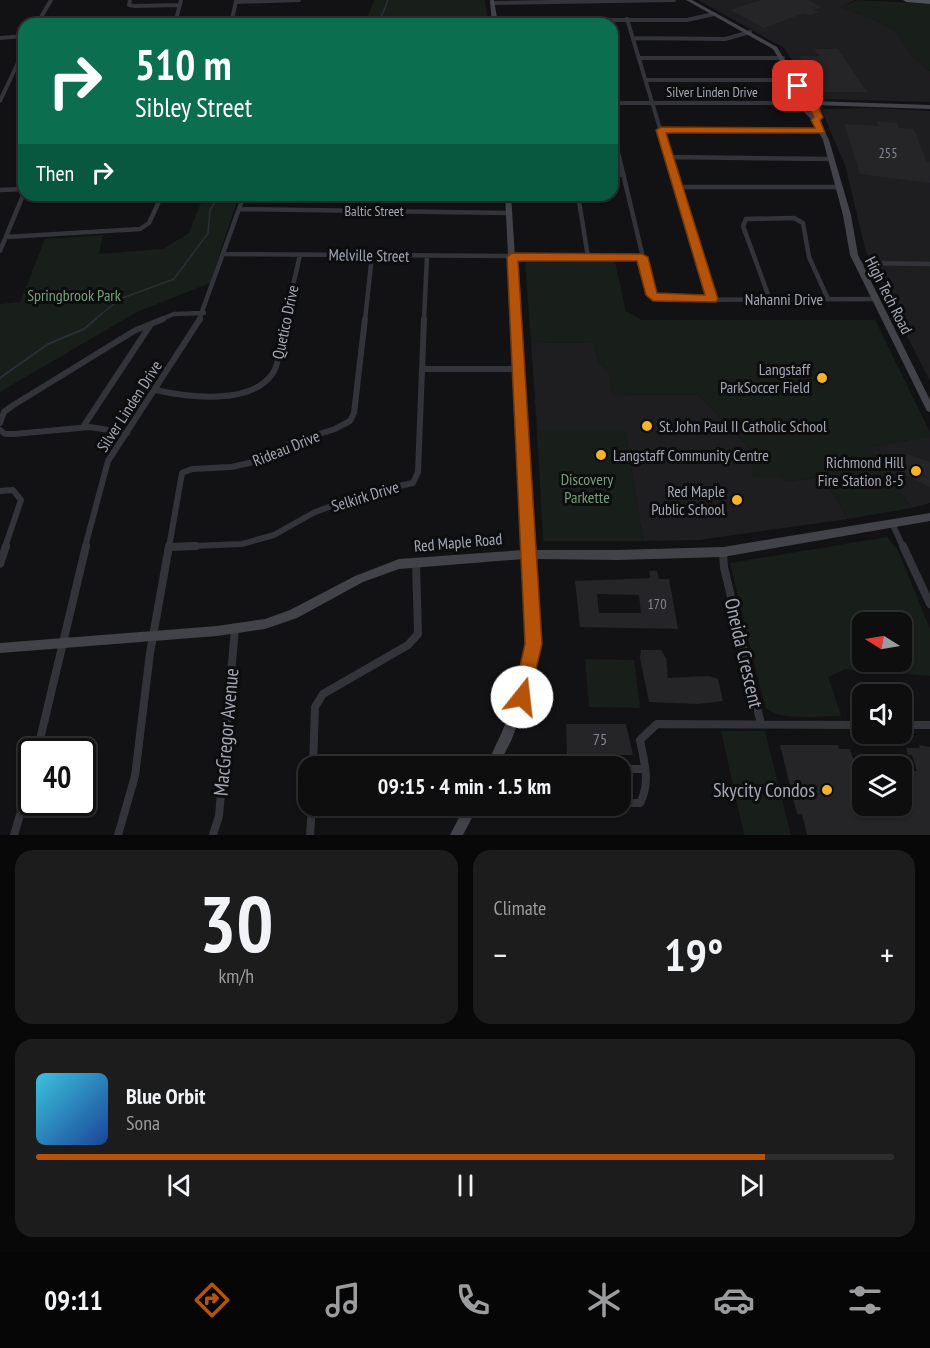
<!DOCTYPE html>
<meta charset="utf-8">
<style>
:root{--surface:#0e0e0f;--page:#1c1c1d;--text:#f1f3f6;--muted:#9b9c9e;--line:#2e2e2f;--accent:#b45309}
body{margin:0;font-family:"PT Sans Narrow",sans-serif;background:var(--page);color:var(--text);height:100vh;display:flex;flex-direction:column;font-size:22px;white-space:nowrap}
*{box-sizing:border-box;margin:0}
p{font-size:20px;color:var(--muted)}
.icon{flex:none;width:33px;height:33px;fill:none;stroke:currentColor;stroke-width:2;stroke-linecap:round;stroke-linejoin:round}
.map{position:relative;height:835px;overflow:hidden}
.details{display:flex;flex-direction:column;gap:15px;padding:15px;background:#080808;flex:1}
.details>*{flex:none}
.banner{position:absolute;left:18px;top:18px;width:600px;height:183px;border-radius:18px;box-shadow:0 2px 4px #0004,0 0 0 2px var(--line);background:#0b6e4f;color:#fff;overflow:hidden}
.needle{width:39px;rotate:281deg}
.fabs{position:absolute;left:852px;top:612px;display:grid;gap:12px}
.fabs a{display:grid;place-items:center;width:60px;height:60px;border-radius:12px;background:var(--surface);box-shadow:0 2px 4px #0004,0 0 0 2px var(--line);font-size:30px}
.speed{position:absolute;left:18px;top:738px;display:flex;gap:12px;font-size:30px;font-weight:700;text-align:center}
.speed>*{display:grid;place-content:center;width:78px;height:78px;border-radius:50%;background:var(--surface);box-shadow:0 2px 4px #0004,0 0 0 2px var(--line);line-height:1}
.speed .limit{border:3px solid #111;border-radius:9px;background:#fff;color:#111}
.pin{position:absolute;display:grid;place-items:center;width:51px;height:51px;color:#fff;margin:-26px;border-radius:12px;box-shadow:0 3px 9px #0006}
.me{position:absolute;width:66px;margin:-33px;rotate:16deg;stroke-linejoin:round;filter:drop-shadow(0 0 4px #0008)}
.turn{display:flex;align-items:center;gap:21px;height:126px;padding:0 18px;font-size:27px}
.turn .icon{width:78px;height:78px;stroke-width:2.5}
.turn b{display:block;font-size:42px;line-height:51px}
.then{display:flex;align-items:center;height:57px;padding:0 18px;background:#0003;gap:12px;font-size:22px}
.big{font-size:45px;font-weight:700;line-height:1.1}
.details .widget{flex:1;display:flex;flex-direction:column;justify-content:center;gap:9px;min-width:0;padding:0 21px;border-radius:18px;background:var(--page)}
.details .dial{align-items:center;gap:0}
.dial b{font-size:78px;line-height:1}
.song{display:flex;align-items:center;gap:18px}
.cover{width:72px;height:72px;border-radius:9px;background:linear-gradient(135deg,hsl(190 70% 55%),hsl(220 70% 35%))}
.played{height:6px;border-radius:3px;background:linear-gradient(90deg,var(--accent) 85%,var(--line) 85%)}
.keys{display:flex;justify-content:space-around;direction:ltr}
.heat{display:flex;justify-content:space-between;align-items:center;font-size:33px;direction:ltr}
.details .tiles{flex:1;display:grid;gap:15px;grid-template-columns:1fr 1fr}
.widget:last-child{grid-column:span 2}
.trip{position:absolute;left:298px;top:756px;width:333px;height:60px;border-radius:18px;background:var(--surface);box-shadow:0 2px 4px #0004,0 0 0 2px var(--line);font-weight:700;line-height:60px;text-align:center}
.menu{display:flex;height:96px;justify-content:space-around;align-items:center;background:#060606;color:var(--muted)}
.menu .icon{width:42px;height:42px}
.menu .active{color:var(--accent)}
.menu b{font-size:27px;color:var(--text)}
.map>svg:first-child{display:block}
</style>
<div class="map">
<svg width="930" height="835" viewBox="0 0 930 835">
<rect width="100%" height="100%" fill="#121214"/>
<!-- built -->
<path fill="#1e1e21" d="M698,0H855L840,7L874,19L895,31L914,58L930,71V102L817,99L784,48Z
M875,108L930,111V381L874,272L865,248L845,165L821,109Z
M531,342L594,343L599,362L609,371L612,394L699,395L750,449L754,459L752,477H778L790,481L823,477L848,519L699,540L643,541L625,430H537Z
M930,436V503L911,508L870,447Z"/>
<!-- green -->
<path fill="#181e19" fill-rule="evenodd" d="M374,0H485L488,24H365Z
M858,0L930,4V71L914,58L895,31L874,19L839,7Z
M204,195H239L210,283L137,312L0,392V304L20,302L45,239L103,235L99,254L163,249L189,233Z
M525,261L615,262L626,311L642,320H875L930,432V436L871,447L911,508L848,519L823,477L790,481L778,477H752L754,459L750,449L699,395L612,394L609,371L599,362L594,343L531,342Z
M537,430H625L643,541H543Z
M887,537L898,550L930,629V676L845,669L828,677L841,716C823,716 777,722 765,707L730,563ZM862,622H902V662H862Z
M585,659L634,660L640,708L589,707Z
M721,731H765L791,835H744Z"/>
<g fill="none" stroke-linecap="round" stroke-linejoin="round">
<!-- stream-far1 -->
<path stroke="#283037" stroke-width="1.5" d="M382,24L380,20L388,0
M94,320L120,299L174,279L208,233L210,210L219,195"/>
<!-- stream -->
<path stroke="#283037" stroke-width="2" d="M0,378L48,344L84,329L96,319"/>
</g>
<!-- building -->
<path fill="#252528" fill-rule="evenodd" d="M761,0H808L822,7L814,10L819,12L809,15L804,13L764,28L730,10Z
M814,49H838L867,92H821L799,56H819Z
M877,121L897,123L899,128L914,129L927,162H930V183L860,174L844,124L879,126Z
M907,454L930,462V487L902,473Z
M649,571H657L659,579H669L678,629L580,627L575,581L650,578ZM597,594L639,595L641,613H599Z
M641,650H661L666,658L668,678L709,676L718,679L723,701L698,704L649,702L640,658Z
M566,724H626L633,755H567Z
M780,745H838L839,749H850L857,771H862V806H902V771H917L912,755H908L906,748H920L919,745L930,747V835H807L802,814H797Z"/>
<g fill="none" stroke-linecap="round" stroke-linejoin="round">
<!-- street-far3 -->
<path stroke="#333439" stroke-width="4" d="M130,0L129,5L135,6L179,5
M236,2L299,0
M492,3L674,0
M627,19L664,142
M495,20H687L714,14
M37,24L51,0
M175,24L181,0
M231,24L236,1
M299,24L326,23
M325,24H338
M0,38L24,36
M633,38L725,39L750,32
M639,58H783
M646,80H796
M0,101L24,50
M612,103H811
M612,126L616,142
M661,130L822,131"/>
<!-- street-far2 -->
<path stroke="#333439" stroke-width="4.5" d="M615,140L652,295L666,300L876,299
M664,140L712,299
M669,157L831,159
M612,174L624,175
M678,187H840
M0,190L24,189
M578,195L588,257
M239,209L509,213
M6,237L140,229L149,223L162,195
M0,251L24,193
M225,254L642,257
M858,263L930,264
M770,300L743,226L746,219L794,218L803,223L809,257L828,299
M159,320L174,314L204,313
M199,320L244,195
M285,320L300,255
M365,320L372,255
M424,320L427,256"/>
<!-- street-far1 -->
<path stroke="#333439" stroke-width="6" d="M422,369H519
M155,390C187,397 251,406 273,373C280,362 283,332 286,319
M0,423L4,412L12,406L134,331L163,319
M83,427L151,324
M0,430L5,434H14L90,427L127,433
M0,491L13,490L21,500L5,547
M892,523L903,547
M85,547L108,461L200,319
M169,547L182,473L192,469L231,467L254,462L291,443L335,429L350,421L354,413L365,319
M170,547L242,544L274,535L315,512L371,492L413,483L418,472L424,319"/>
<!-- street -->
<path stroke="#333439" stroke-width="8" d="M903,546L930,604
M170,547L196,546
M723,552L724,567L761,724
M0,564L6,546
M902,725H930
M37,752L86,546
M313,766L315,707L323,694L408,645L418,634L416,562
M621,769H644
M621,803H640C651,783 644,761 640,740L657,724L862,725
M14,835L32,775
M118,835L135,776L150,653L169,546
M213,835L219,816L235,628
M310,835L312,806"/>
<!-- secondary -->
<path fill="#414349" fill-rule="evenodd" d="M490,0H494L498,24H492Z
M686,0H692L777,47L800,85L805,87L813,101L930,105V109L815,105L821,117L819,120L829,140L851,215L858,255L930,400V412L927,411L926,409L850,255L843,215L823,140L813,121L801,109L792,88L795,86L773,49ZM799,88L801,89L814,115L807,108Z
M505,195H511L534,550H617L723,547L930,513V521L723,557L617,560L534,559L540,644L533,676L524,707L511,741L498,766H486L502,732L512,707L522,676L528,644L524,559L399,569L363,582L297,618L265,629L217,636L0,653V643L217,626L265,619L290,610L355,576L399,559L523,550Z
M465,806H478L463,835H450Z"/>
<!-- primary -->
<path fill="#4f5158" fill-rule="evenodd" d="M903,0H930V4L906,2Z"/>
</g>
<!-- route -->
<path fill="#b45309" stroke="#753606" stroke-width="1.5" d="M795,84C810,83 817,105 823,117L820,120L825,133H666L718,299L716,302L653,301L646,295L637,261H518L542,644L528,703L522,706L516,703L513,697L525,644L507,257L512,253L642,254L648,257L657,293L705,295L656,130L661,127L815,128L811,120L814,117Z"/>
<!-- markers -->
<g fill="#f5b328" stroke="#0d0d0e" stroke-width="2">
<circle cx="822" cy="378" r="6"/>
<circle cx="647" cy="426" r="6"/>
<circle cx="601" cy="455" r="6"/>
<circle cx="916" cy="471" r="6"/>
<circle cx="737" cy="500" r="6"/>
<circle cx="827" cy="790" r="6"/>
</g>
<g text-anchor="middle" stroke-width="6" stroke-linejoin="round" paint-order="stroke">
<!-- far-street labels -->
<g font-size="14" fill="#a3a8b4" stroke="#0d0d0e">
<text x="712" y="97">Silver Linden Drive</text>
<text x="374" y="216">Baltic Street</text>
</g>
<!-- number labels -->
<g font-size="14" fill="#838690">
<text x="888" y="158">255</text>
<text x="657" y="609">170</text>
</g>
<!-- street labels -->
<g font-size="16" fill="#a3a8b4" stroke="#0d0d0e">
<text transform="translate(369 255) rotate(1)" y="6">Melville Street</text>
<text transform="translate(889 295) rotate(63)" y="6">High Tech Road</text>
<text x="784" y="305">Nahanni Drive</text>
<text transform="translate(285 322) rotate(-78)" y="6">Quetico Drive</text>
<text transform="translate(129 406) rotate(-57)" y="6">Silver Linden Drive</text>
<text transform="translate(286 448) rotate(-22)" y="6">Rideau Drive</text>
<text transform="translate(365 496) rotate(-17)" y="6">Selkirk Drive</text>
<text transform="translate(458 542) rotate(-5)" y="6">Red Maple Road</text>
</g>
<!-- park labels -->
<g font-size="16" fill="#79a07c" stroke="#0d0d0e">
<text x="74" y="301">Springbrook Park</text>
<text x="587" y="485">Discovery<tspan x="587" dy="18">Parkette</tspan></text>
</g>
<!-- poi labels -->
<g font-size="16" fill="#a3a8b4" stroke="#0d0d0e" text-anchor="end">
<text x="810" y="375">Langstaff<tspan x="810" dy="18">ParkSoccer Field</tspan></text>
<text x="659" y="432" text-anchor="start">St. John Paul II Catholic School</text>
<text x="613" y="461" text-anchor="start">Langstaff Community Centre</text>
<text x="904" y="468">Richmond Hill<tspan x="904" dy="18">Fire Station 8-5</tspan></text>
<text x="725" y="497">Red Maple<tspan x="725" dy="18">Public School</tspan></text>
</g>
<!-- near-number labels -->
<g font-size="16" fill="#838690">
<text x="600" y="745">75</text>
</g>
<!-- near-street labels -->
<g font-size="20" fill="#a3a8b4" stroke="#0d0d0e">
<text transform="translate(744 653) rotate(77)" y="7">Oneida Crescent</text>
<text transform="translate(226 732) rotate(-85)" y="7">MacGregor Avenue</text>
</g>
<!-- near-poi labels -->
<g font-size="20" fill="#a3a8b4" stroke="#0d0d0e" text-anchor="end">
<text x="815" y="797">Skycity Condos</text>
</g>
</g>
</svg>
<div class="fabs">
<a><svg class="needle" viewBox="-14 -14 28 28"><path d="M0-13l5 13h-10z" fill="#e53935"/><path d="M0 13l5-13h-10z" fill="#9b9c9e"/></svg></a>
<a><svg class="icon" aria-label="sound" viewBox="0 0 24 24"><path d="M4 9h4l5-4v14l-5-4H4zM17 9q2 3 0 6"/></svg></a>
<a><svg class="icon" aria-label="layers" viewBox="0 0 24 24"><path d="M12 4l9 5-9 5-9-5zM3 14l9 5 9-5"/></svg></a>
</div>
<div class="speed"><div class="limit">40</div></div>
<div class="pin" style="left:798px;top:86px;background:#d93025"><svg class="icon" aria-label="arrive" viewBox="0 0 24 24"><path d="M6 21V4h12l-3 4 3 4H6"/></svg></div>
<svg class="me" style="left:522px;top:697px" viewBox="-20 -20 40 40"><circle r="19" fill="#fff"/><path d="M0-13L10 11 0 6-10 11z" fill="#b45309"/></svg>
<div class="trip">09:15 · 4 min · 1.5 km</div>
<div class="banner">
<div class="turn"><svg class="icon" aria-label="right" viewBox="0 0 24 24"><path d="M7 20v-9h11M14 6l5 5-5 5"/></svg><div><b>510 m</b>Sibley Street</div></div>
<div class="then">Then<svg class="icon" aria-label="right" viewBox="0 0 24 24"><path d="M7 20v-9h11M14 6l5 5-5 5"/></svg></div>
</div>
</div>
<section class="details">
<div class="tiles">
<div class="widget dial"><b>30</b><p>km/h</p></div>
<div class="widget"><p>Climate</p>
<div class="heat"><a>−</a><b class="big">19°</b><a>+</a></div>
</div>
<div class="widget">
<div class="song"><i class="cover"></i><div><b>Blue Orbit</b><p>Sona</p></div></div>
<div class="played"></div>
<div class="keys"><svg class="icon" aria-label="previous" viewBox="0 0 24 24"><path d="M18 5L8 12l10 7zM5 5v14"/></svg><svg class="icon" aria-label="pause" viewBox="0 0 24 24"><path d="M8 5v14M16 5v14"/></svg><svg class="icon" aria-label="next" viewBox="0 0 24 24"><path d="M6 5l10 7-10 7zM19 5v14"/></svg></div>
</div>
</div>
</section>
<nav class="menu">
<b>09:11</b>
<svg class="icon active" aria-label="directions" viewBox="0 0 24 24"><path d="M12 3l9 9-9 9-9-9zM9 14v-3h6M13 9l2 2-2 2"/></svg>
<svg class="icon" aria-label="music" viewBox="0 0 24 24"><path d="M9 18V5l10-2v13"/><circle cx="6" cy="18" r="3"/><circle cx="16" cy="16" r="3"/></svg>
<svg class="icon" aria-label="phone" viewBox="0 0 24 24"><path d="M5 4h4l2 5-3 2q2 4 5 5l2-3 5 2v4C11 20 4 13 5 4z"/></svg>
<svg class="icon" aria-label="climate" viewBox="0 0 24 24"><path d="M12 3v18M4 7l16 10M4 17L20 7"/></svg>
<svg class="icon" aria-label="car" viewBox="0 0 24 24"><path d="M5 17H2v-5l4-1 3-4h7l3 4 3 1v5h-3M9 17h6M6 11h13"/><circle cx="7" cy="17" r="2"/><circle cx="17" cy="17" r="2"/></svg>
<svg class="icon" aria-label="filters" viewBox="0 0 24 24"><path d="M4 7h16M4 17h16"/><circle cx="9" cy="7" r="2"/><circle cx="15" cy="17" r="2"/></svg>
</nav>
